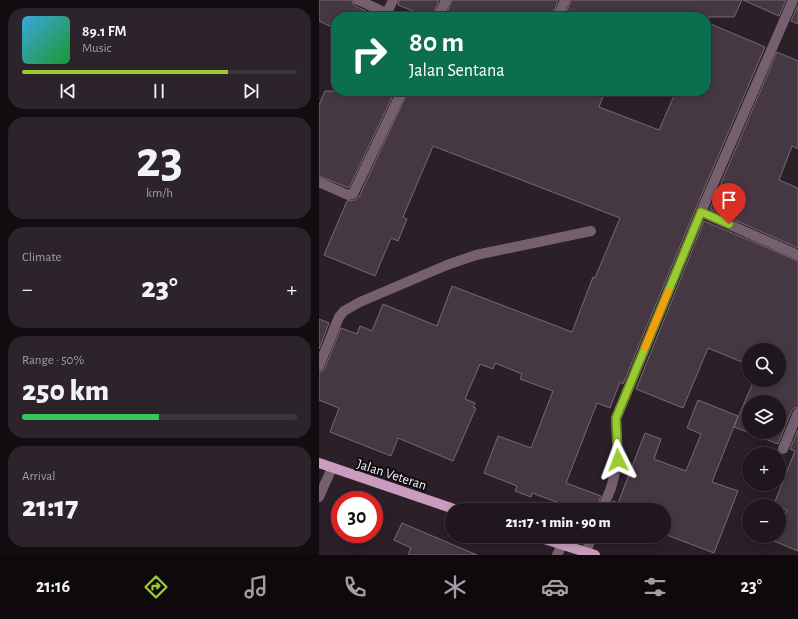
<!DOCTYPE html>
<meta charset="utf-8">
<style>
:root{--surface:#20171e;--page:#2d242b;--text:#f1f3f6;--muted:#a29fa4;--line:#3d363c;--accent:#9bcb33}
body{margin:0;font-family:"Alegreya Sans",sans-serif;background:var(--page);color:var(--text);height:100vh;display:flex;flex-direction:column;font-size:15px;white-space:nowrap}
*{box-sizing:border-box;margin:0}
p{font-size:13px;color:var(--muted)}
.icon{flex:none;width:22px;height:22px;fill:none;stroke:currentColor;stroke-width:2;stroke-linecap:round;stroke-linejoin:round}
.map{position:relative;flex:1;overflow:hidden}
.sheet{display:flex;flex-direction:column;gap:8px;padding:8px;background:#120d10;width:319px}
.sheet>*{flex:none}
.top-card{position:absolute;left:12px;top:12px;width:380px;height:84px;border-radius:16px;box-shadow:0 2px 10px #0003,0 0 0 1px var(--line);background:#0b6e4f;color:#fff;overflow:hidden}
.controls{position:absolute;left:423px;top:343px;display:grid;gap:8px}
.controls a{display:grid;place-items:center;width:44px;height:44px;border-radius:50%;background:var(--surface);box-shadow:0 2px 10px #0003,0 0 0 1px var(--line);font-size:20px}
.speed{position:absolute;left:12px;top:491px;display:flex;gap:8px;font-size:20px;font-weight:700;text-align:center}
.speed>*{display:grid;place-content:center;width:52px;height:52px;border-radius:50%;background:var(--surface);box-shadow:0 2px 10px #0003,0 0 0 1px var(--line);line-height:1}
.speed .limit{border:6px solid #d22;background:#fff;color:#111}
.pin{position:absolute;display:grid;place-items:center;width:34px;height:34px;color:#fff;margin:-41px -17px;border-radius:50% 50% 50% 0;rotate:-45deg;box-shadow:0 0 4px #0007}
.pin .icon{rotate:45deg}
.me{position:absolute;width:44px;margin:-22px;rotate:357deg;stroke-linejoin:round;filter:drop-shadow(0 0 3px #0008)}
.turn{display:flex;align-items:center;gap:14px;height:84px;padding:0 12px;font-size:18px}
.turn .icon{width:52px;height:52px;stroke-width:2.5}
.turn b{display:block;font-size:28px;line-height:34px}
.big{font-size:30px;font-weight:800;line-height:1.1}
.sheet .widget{flex:1;display:flex;flex-direction:column;justify-content:center;gap:6px;min-width:0;padding:0 14px;border-radius:16px;background:var(--page)}
.sheet .dial{align-items:center;gap:0}
.dial b{font-size:52px;line-height:1}
.song{display:flex;align-items:center;gap:12px}
.cover{width:48px;height:48px;border-radius:6px;background:linear-gradient(135deg,hsl(200 70% 55%),hsl(130 70% 35%))}
.played{height:4px;border-radius:2px;background:linear-gradient(90deg,var(--accent) 75%,var(--line) 75%)}
.keys{display:flex;justify-content:space-around;direction:ltr}
.heat{display:flex;justify-content:space-between;align-items:center;font-size:22px;direction:ltr}
.charge{height:6px;border-radius:3px;background:linear-gradient(90deg,#34c759 50%,var(--line) 0)}
.trip{position:absolute;left:126px;top:503px;width:226px;height:40px;border-radius:20px;background:var(--surface);box-shadow:0 2px 10px #0003,0 0 0 1px var(--line);font-weight:800;line-height:40px;text-align:center}
.menu{display:flex;height:64px;justify-content:space-around;align-items:center;background:#0d090c;color:var(--muted)}
.menu .icon{width:28px;height:28px}
.menu .selected{color:var(--accent)}
.menu b{font-size:18px;color:var(--text)}
main{display:flex;flex:1;min-height:0}
.map>svg:first-child{display:block}
</style>
<main>
<section class="sheet">
<div class="widget">
<div class="song"><i class="cover"></i><div><b>89.1 FM</b><p>Music</p></div></div>
<div class="played"></div>
<div class="keys"><svg class="icon" aria-label="previous" viewBox="0 0 24 24"><path d="M18 5L8 12l10 7zM5 5v14"/></svg><svg class="icon" aria-label="pause" viewBox="0 0 24 24"><path d="M8 5v14M16 5v14"/></svg><svg class="icon" aria-label="next" viewBox="0 0 24 24"><path d="M6 5l10 7-10 7zM19 5v14"/></svg></div>
</div>
<div class="widget dial"><b>23</b><p>km/h</p></div>
<div class="widget"><p>Climate</p>
<div class="heat"><a>−</a><b class="big">23°</b><a>+</a></div>
</div>
<div class="widget"><p>Range · 50%</p><b class="big">250 km</b><div class="charge"></div></div>
<div class="widget"><p>Arrival</p><b class="big">21:17</b></div>
</section>
<div class="map">
<svg width="479" height="555" viewBox="0 0 479 555">
<rect width="100%" height="100%" fill="#2b1f28"/>
<!-- building -->
<path fill="#463842" stroke="#786974" fill-rule="evenodd" d="M0,0H33L34,3L36,6L60,17H17V29L0,21Z
M80,0H120L113,17H109L79,5Z
M133,0H239L233,17H126Z
M252,0H423L415,17H246Z
M424,0H467L460,16Z
M479,5V24L472,21Z
M387,22L446,47L376,210L304,384L301,382L291,408L278,403L247,483L282,496L277,510H259L213,493L212,497L196,491L198,486L165,473L179,436L212,448L234,391L201,379L203,374L176,363L174,369L161,364L146,399L156,403L154,407L157,408L134,461L79,438L72,456L11,432L20,408L0,400V372L4,371L6,368L22,328L38,334L41,326L53,331L64,304L118,326L133,286L253,332L274,277L276,278L301,218L114,146L84,217L88,219L79,241L72,238L56,276L5,255L28,201L36,200L40,197L89,91H286L280,107L340,130L357,91H387Z
M458,52L479,61V149L473,146L460,180L479,188V248L391,209Z
M6,91H76L30,188L0,176V105Z
M385,221L479,261V407L475,408L473,410L459,444L415,427L435,380H460V350H430V365L389,348L364,408L317,389ZM430,402H460V432H430Z
M0,319L10,323L0,349Z
M379,400L419,416L393,482L419,491L395,553L345,534V510H290L294,501L299,503L326,433L342,439L335,459L367,471L382,434L368,428Z
M479,430V551L455,541L457,536H460V528L468,510L455,504L476,451L471,449Z
M83,523L158,555H89L92,548L75,540Z"/>
<g fill="none" stroke-linecap="round" stroke-linejoin="round">
<!-- lane -->
<path stroke="#766070" stroke-width="10" d="M0,366L20,317L25,311L41,302L128,265L157,255L272,231
M0,497L13,468"/>
<!-- street -->
<path stroke="#766070" stroke-width="10" d="M39,0L76,17
M68,13L74,0
M119,17L127,0
M239,17L246,0
M0,182L29,195L34,194L83,91
M382,212L479,255
M464,449L479,413
M283,510L292,488L299,460L297,419L382,212L474,0
M267,552L273,536
M238,555L243,545"/>
<!-- primary -->
<path stroke="#ca9cbd" stroke-width="10" d="M0,463L138,510
M216,536L276,555"/>
</g>
<g fill="none" stroke-linecap="round" stroke-linejoin="round">
<defs>
<path id="route" d="M299,460L297,418L382,212L410,224"/>
</defs>
<!-- route casing -->
<use href="#route" stroke="#658421" stroke-width="10"/>
<!-- route -->
<use href="#route" stroke="#9bcb33" stroke-width="7"/>
<!-- slow -->
<path stroke="#f59e0b" stroke-width="7" d="M326,347L349,292"/>
</g>
<g text-anchor="middle" stroke-width="4" stroke-linejoin="round" paint-order="stroke">
<!-- street labels -->
<g font-size="14" fill="#f8f0f6" stroke="#100a0e">
<text transform="translate(73 474) rotate(18)" y="5">Jalan Veteran</text>
</g>
</g>
</svg>
<div class="controls">
<a><svg class="icon" aria-label="search" viewBox="0 0 24 24"><circle cx="10" cy="10" r="6"/><path d="M15 15l6 6"/></svg></a>
<a><svg class="icon" aria-label="layers" viewBox="0 0 24 24"><path d="M12 4l9 5-9 5-9-5zM3 14l9 5 9-5"/></svg></a>
<a>+</a>
<a>−</a>
</div>
<div class="speed"><div class="limit">30</div></div>
<div class="pin" style="left:410px;top:224px;background:#d93025"><svg class="icon" aria-label="arrive" viewBox="0 0 24 24"><path d="M6 21V4h12l-3 4 3 4H6"/></svg></div>
<svg class="me" style="left:299px;top:460px" viewBox="-20 -20 40 40"><path d="M0-17L14 15 0 8-14 15z" fill="#9bcb33" stroke="#fff" stroke-width="4"/></svg>
<div class="trip">21:17 · 1 min · 90 m</div>
<div class="top-card">
<div class="turn"><svg class="icon" aria-label="right" viewBox="0 0 24 24"><path d="M7 20v-9h11M14 6l5 5-5 5"/></svg><div><b>80 m</b>Jalan Sentana</div></div>
</div>
</div>
</main>
<nav class="menu">
<b>21:16</b>
<svg class="icon selected" aria-label="directions" viewBox="0 0 24 24"><path d="M12 3l9 9-9 9-9-9zM9 14v-3h6M13 9l2 2-2 2"/></svg>
<svg class="icon" aria-label="music" viewBox="0 0 24 24"><path d="M9 18V5l10-2v13"/><circle cx="6" cy="18" r="3"/><circle cx="16" cy="16" r="3"/></svg>
<svg class="icon" aria-label="phone" viewBox="0 0 24 24"><path d="M5 4h4l2 5-3 2q2 4 5 5l2-3 5 2v4C11 20 4 13 5 4z"/></svg>
<svg class="icon" aria-label="climate" viewBox="0 0 24 24"><path d="M12 3v18M4 7l16 10M4 17L20 7"/></svg>
<svg class="icon" aria-label="car" viewBox="0 0 24 24"><path d="M5 17H2v-5l4-1 3-4h7l3 4 3 1v5h-3M9 17h6M6 11h13"/><circle cx="7" cy="17" r="2"/><circle cx="17" cy="17" r="2"/></svg>
<svg class="icon" aria-label="filters" viewBox="0 0 24 24"><path d="M4 7h16M4 17h16"/><circle cx="9" cy="7" r="2"/><circle cx="15" cy="17" r="2"/></svg>
<b>23°</b>
</nav>
